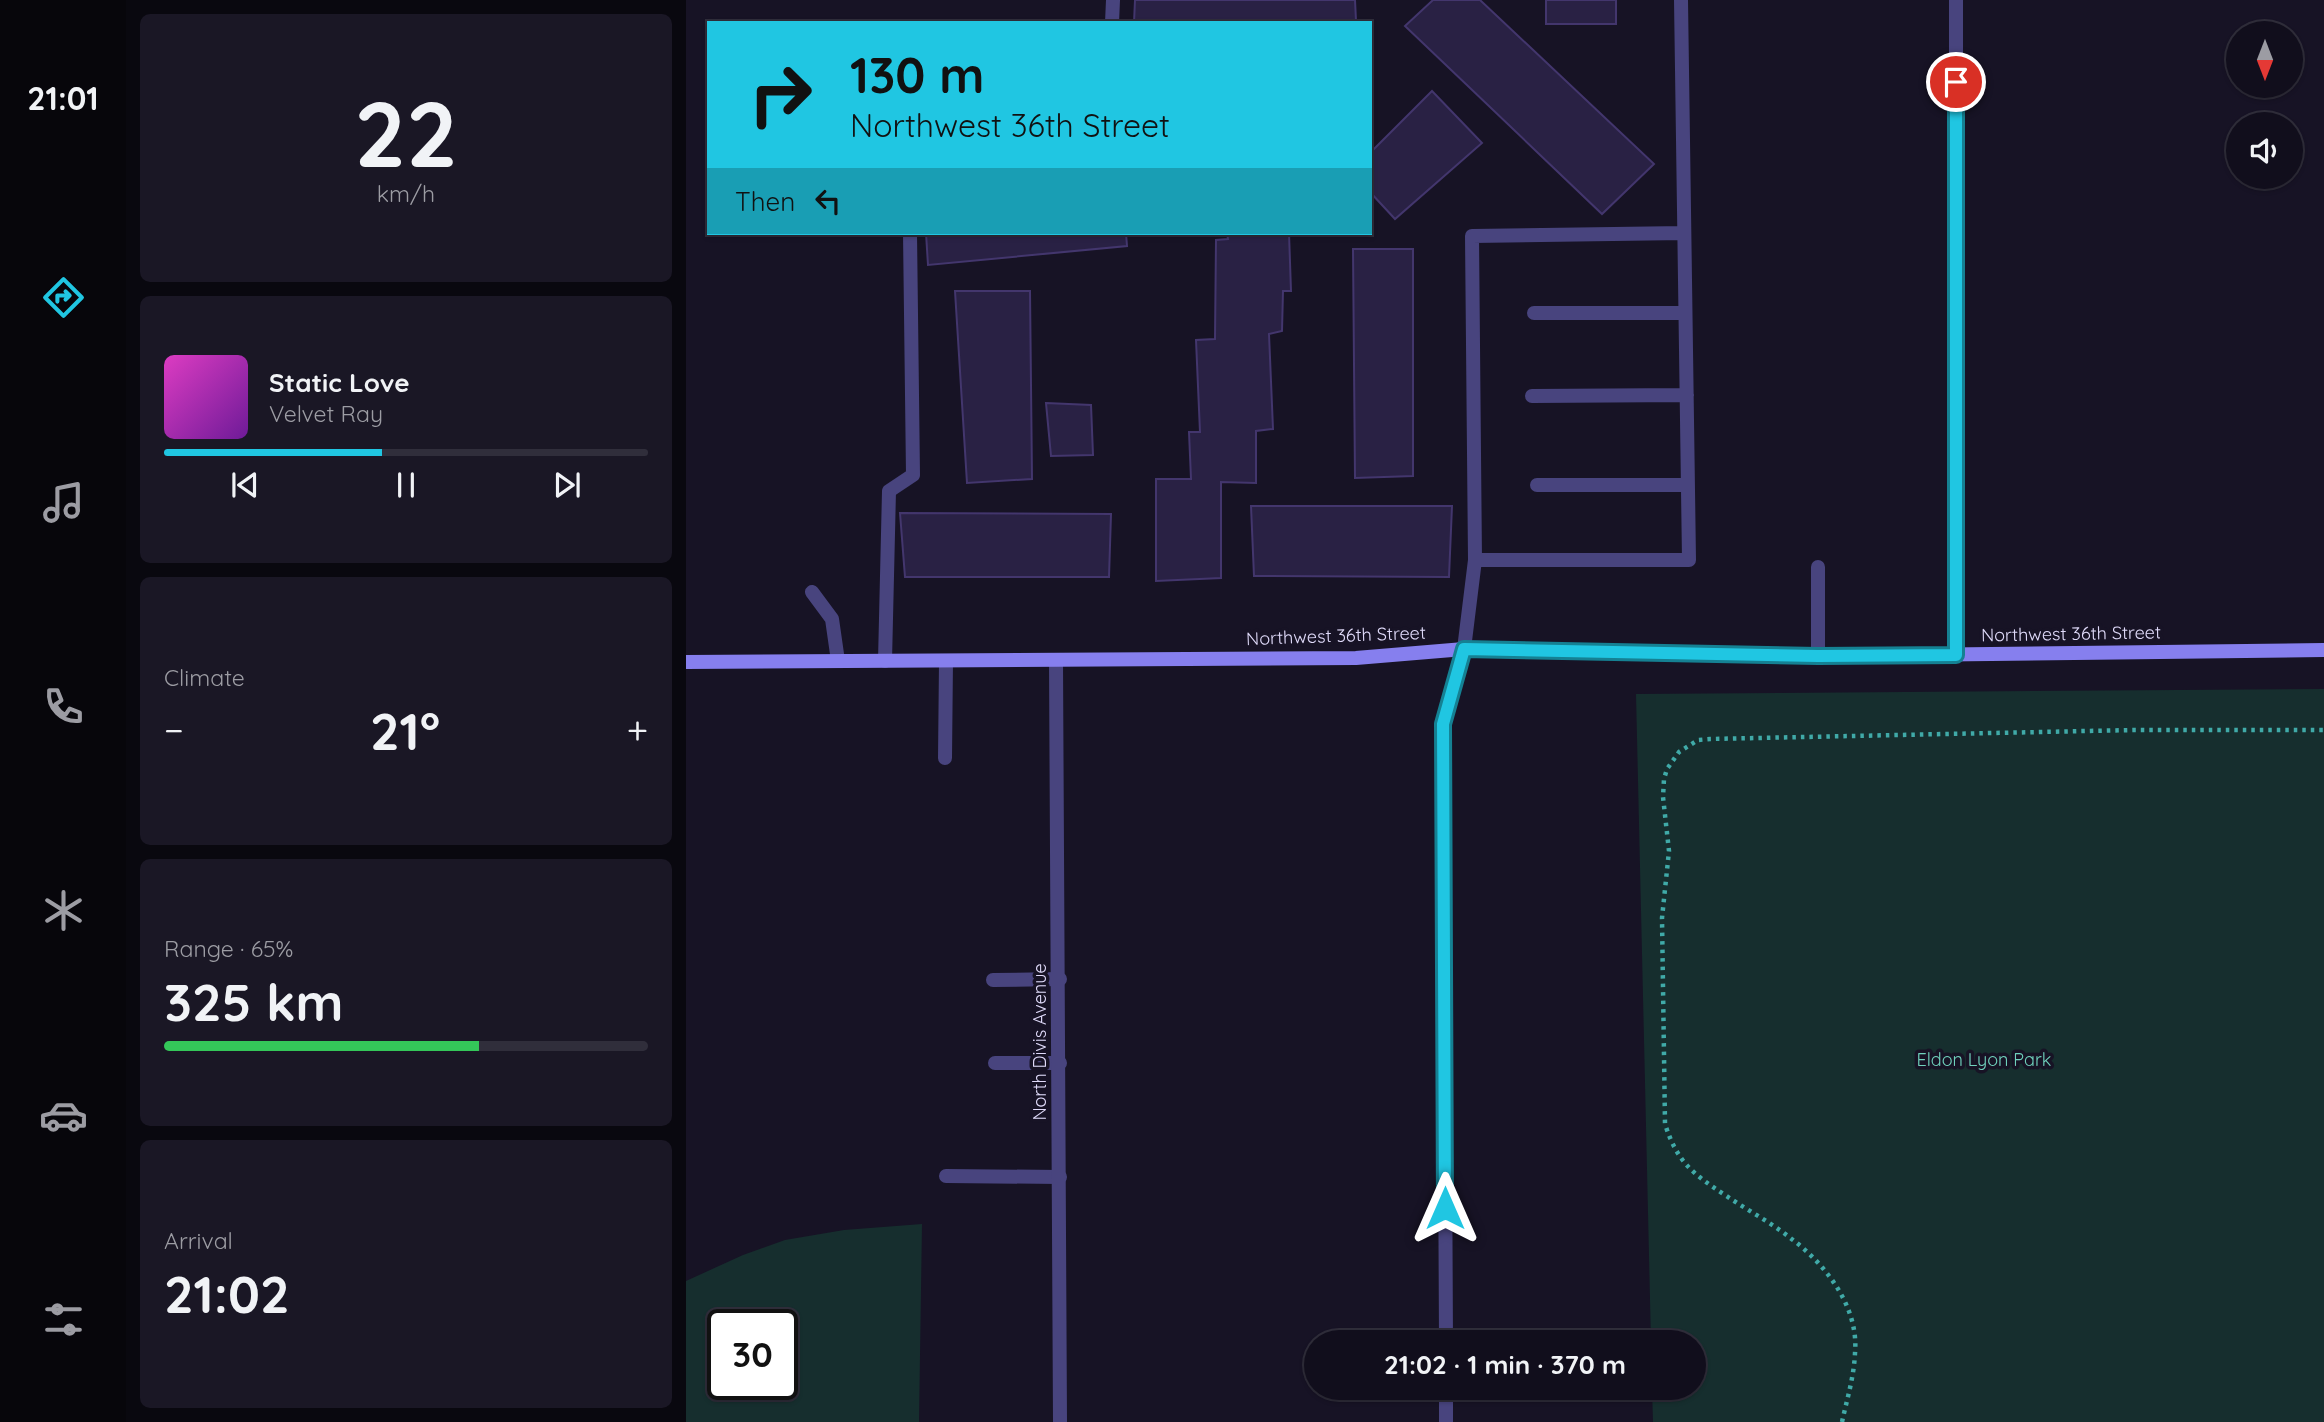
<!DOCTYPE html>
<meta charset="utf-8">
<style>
:root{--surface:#110e1c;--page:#1a1725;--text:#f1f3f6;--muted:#9c9ca3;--line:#302e3b;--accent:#20c6e2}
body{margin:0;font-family:Quicksand,sans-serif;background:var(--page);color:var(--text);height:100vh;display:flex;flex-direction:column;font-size:26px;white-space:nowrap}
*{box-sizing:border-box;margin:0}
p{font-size:23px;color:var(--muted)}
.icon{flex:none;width:38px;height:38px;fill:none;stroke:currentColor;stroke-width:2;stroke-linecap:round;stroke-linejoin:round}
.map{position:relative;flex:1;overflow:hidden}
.sheet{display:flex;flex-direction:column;gap:14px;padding:14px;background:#09080f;width:560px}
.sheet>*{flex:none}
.top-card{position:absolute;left:21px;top:21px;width:665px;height:214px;border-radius:0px;box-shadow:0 2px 5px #0004,0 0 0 2px var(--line);background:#20c6e2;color:#111;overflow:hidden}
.needle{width:46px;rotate:180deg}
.controls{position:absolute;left:1540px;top:21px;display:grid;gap:14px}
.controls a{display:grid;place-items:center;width:77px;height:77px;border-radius:50%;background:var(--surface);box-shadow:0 2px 5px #0004,0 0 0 2px var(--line);font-size:35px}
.speed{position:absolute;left:21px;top:1309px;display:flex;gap:14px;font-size:35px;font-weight:700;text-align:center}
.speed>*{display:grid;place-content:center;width:91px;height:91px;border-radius:50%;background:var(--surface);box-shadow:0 2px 5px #0004,0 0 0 2px var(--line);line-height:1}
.speed .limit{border:4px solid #111;border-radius:10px;background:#fff;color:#111}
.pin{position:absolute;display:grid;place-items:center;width:60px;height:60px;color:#fff;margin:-30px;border:4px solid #fff;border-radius:50%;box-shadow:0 2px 7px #0007}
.me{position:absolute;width:77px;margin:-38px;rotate:0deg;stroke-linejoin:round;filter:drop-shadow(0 0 5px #0008)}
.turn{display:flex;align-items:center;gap:24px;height:147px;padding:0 28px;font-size:32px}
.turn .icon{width:91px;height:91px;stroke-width:2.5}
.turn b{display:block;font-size:49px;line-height:60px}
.then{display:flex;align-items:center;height:66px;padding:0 28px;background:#0003;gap:14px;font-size:26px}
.big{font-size:52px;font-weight:800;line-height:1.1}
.sheet .widget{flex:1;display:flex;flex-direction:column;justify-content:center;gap:10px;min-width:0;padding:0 24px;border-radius:10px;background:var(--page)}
.sheet .dial{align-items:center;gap:0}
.dial b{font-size:91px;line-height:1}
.song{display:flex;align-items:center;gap:21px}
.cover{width:84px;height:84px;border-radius:10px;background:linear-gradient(135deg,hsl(310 70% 55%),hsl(280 70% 35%))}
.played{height:7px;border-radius:4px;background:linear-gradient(90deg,var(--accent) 45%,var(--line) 45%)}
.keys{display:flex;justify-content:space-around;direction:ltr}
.heat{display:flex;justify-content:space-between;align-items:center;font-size:38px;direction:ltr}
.charge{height:10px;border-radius:5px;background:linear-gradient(90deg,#34c759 65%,var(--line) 0)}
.trip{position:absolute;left:618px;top:1330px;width:402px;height:70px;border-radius:35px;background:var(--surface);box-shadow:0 2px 5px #0004,0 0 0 2px var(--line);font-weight:800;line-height:70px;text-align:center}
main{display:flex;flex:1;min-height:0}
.tab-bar{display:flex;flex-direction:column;width:126px;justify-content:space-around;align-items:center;background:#07060b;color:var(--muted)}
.tab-bar .icon{width:49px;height:49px}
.tab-bar .active{color:var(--accent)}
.tab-bar b{font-size:32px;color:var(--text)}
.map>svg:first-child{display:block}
</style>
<main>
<nav class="tab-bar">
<b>21:01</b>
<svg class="icon active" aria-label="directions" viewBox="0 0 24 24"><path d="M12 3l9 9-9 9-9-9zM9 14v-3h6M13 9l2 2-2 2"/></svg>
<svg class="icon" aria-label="music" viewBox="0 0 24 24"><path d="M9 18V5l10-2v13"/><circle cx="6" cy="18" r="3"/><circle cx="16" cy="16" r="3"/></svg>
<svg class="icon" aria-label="phone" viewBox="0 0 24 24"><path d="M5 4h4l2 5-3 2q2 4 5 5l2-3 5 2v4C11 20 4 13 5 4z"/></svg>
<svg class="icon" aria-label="climate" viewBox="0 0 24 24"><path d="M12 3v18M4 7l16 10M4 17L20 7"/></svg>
<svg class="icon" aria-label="car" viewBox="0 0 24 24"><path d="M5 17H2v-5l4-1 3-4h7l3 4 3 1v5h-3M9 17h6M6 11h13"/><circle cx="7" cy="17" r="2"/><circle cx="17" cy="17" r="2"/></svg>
<svg class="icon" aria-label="filters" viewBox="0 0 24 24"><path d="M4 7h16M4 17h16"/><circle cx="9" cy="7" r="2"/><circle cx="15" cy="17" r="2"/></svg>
</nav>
<section class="sheet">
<div class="widget dial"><b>22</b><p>km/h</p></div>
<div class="widget">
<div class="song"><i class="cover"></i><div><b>Static Love</b><p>Velvet Ray</p></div></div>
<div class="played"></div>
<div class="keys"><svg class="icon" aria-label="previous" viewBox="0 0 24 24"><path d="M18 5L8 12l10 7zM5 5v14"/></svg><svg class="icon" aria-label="pause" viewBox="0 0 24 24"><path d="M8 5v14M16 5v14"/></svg><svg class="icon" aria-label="next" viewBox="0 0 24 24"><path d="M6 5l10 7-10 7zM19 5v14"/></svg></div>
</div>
<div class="widget"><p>Climate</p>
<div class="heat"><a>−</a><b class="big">21°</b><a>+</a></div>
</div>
<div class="widget"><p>Range · 65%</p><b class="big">325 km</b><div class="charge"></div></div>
<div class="widget"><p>Arrival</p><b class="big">21:02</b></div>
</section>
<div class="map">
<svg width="1638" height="1422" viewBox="0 0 1638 1422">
<rect width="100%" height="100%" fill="#171325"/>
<!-- green -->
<path fill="#162e2e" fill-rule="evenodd" d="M1638,689V1422H967L966,1388H1008V1342H965L950,694Z
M236,1224L233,1422H0V1281L57,1255L99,1240L158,1230ZM37,1325H96V1384H37Z"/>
<!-- building -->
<path fill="#292144" stroke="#43366d" stroke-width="2" d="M449,0H669L670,21L448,23Z
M747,0H794L968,164L916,214L719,26Z
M860,0H930V24H860Z
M746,91L796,143L709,219L684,192V153Z
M240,233H440L441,246L242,265Z
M541,233H603L605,291H597L596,331L583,334L587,429L570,431V483L535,482V578L470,581V479H505L503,432H514L510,340L529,339L530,240L542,239Z
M667,249H727V476L669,478Z
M269,291H344L346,479L281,483Z
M360,403L405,405L407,455L365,456Z
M565,506H766L763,577L568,576Z
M214,513L425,514L423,577H219Z"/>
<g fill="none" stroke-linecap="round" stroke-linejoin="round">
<!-- path -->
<path stroke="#40aaa8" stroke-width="4.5" stroke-dasharray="3.5 5" stroke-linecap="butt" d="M1156,1422C1161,1399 1168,1377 1169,1353C1173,1308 1141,1266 1107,1240C1086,1223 1061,1210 1039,1195C1007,1174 991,1162 979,1124L976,918L983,851L977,797L978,779L981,769L993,752L1012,740L1024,739L1448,730H1638"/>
<!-- lane -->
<path stroke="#48447e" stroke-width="14" d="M426,23L427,0
M848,313H998
M846,396L1001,395
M851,485H1001
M789,560H1003L995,0
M1132,567V656
M126,592L146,619L152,661
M778,649L789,560L786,236L998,233
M199,661L203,491L227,475L224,233
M259,758L260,661
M307,980L374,979
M309,1063H374
M260,1176L374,1177"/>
<!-- street -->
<path stroke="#48447e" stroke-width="14" d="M1270,0V655
M370,661L374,1422
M760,1342L757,724L778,649
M760,1388V1422"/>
<!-- secondary -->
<path stroke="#867fee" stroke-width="14" d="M0,662L670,658L778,649L1132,656L1638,650"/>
</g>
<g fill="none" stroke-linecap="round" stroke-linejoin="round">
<defs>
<path id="route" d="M759,1208L757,724L778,649L1132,656L1270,655V82"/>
</defs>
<!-- route casing -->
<use href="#route" stroke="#158193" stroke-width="18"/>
<!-- route -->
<use href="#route" stroke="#20c6e2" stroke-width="12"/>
</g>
<g text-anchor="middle" stroke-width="7" stroke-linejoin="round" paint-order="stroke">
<!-- street labels -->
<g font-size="18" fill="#e0dbfa" stroke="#171325">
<text transform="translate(1385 634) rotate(-1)" y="6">Northwest 36th Street</text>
<text transform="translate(650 636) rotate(-2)" y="6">Northwest 36th Street</text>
<text transform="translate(354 1042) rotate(-90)" y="6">North Divis Avenue</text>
</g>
<!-- park labels -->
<g font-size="18" fill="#70d2bd" stroke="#171325">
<text x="1298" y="1066">Eldon Lyon Park</text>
</g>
</g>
</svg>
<div class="controls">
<a><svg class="needle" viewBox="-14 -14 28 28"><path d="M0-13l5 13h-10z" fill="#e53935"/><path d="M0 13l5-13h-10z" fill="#9c9ca3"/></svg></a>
<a><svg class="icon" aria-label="sound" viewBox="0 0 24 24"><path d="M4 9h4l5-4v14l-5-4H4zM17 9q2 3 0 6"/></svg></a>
</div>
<div class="speed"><div class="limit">30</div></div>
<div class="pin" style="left:1270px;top:82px;background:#d93025"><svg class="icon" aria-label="arrive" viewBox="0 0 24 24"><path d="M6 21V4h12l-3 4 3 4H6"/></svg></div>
<svg class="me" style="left:759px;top:1208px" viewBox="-20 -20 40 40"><path d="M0-17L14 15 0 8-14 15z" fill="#20c6e2" stroke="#fff" stroke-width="4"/></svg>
<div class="trip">21:02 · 1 min · 370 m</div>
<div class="top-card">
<div class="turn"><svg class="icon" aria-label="right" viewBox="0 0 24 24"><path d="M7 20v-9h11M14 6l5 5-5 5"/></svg><div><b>130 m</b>Northwest 36th Street</div></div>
<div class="then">Then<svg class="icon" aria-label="left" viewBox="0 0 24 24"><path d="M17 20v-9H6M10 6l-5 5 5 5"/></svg></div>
</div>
</div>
</main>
